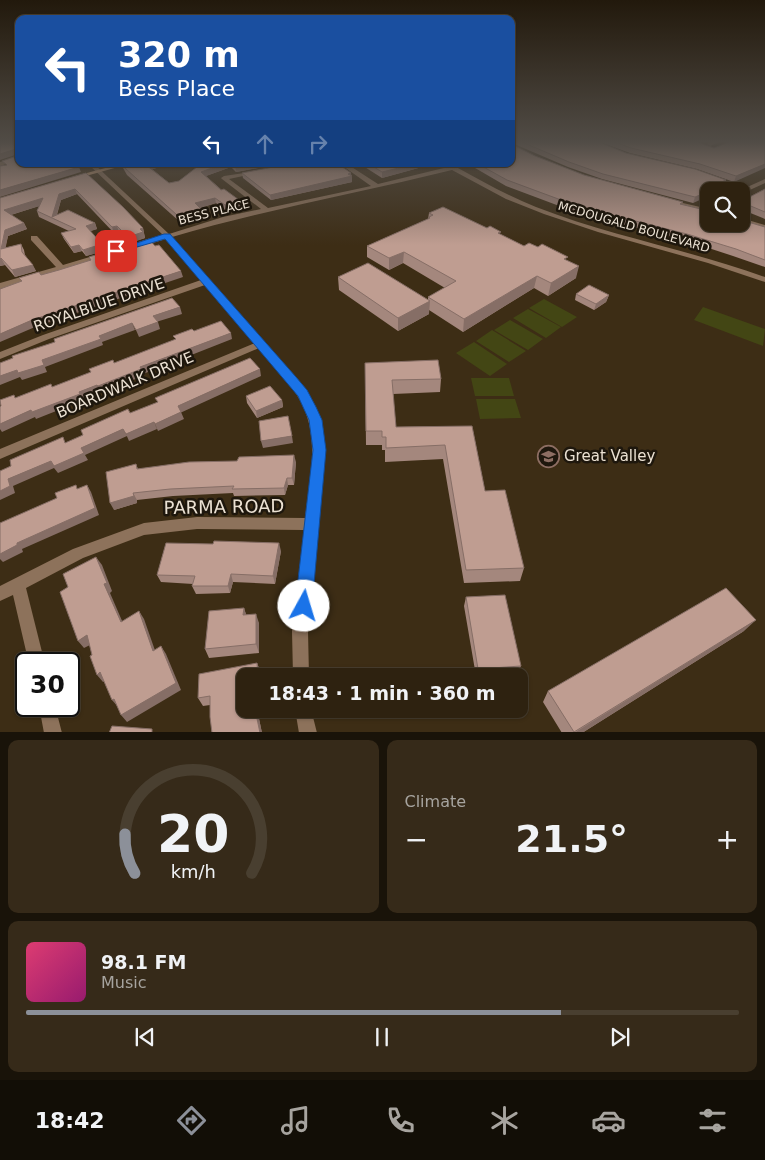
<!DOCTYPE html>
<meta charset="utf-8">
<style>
:root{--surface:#2e2210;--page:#362a19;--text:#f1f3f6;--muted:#a7a49f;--line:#493f30;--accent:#8c9099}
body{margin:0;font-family:"DejaVu Sans",sans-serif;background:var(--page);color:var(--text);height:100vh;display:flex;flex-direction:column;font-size:19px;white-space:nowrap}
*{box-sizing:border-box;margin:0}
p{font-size:16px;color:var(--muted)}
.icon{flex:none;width:28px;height:28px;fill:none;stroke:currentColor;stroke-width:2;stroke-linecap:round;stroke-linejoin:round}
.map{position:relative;height:732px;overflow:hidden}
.drawer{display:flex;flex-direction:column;gap:8px;padding:8px;background:#191309;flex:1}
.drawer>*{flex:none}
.hud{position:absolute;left:15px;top:15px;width:500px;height:152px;border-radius:10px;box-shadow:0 1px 4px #0004,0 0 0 1px var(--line);background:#1a4fa0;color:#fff;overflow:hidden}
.tools{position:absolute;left:700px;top:182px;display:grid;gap:10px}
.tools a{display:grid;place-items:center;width:50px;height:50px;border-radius:10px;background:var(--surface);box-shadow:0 1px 4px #0004,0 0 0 1px var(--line);font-size:25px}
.speed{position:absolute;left:15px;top:652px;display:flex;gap:10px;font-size:25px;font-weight:700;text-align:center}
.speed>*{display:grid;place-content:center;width:65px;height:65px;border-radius:50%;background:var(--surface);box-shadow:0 1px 4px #0004,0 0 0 1px var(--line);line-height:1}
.speed .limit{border:2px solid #111;border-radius:8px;background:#fff;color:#111}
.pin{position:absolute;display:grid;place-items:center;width:42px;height:42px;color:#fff;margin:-21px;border-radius:10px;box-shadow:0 2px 8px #0006}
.me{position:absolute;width:55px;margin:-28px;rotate:6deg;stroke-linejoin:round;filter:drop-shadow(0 0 4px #0008)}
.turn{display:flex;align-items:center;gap:18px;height:105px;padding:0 20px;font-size:22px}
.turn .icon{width:65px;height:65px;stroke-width:2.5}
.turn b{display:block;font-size:35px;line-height:42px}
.lanes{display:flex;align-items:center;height:48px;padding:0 20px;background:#0003;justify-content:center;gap:25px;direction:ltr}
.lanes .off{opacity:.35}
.big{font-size:38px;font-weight:700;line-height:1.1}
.drawer .widget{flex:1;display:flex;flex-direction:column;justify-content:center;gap:8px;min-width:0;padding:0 18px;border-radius:10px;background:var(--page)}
.drawer .dial{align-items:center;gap:0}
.dial svg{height:130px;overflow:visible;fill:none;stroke:var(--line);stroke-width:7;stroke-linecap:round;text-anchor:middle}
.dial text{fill:var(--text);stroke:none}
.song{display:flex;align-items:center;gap:15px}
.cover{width:60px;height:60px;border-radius:8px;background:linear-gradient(135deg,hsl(340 70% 55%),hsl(320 70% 35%))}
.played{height:5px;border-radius:2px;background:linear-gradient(90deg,var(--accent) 75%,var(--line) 75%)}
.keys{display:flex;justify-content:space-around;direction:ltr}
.heat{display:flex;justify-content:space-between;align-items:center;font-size:28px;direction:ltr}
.drawer .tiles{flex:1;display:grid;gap:8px;grid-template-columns:1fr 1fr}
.widget:last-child{grid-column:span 2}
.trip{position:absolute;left:236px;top:668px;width:292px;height:50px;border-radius:10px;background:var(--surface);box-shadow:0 1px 4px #0004,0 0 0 1px var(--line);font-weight:700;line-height:50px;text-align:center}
.menu{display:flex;height:80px;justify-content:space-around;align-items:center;background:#120e06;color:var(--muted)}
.menu .icon{width:35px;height:35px}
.menu .active{color:var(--accent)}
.menu b{font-size:22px;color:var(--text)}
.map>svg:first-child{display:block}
</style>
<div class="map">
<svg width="765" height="733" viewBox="0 0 765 733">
<rect width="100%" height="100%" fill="#3d2d15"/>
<!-- green -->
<path fill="#434614" d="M544,299L577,317L562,327L529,308Z
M703,307L765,329L763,346L694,320Z
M528,309L561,327L546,338L513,318Z
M510,320L543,339L528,350L494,330Z
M492,330L526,351L509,362L476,341Z
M474,342L507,364L490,376L456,353Z
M471,378H509L514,396H475Z
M476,399H515L521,418L480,419Z"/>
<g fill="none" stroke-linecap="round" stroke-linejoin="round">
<!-- street -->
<path fill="#8d725b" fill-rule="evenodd" d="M719,142L710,146L707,144L710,142Z
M19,156V160L0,166V162Z
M88,164H94L169,234L223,217L261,209L222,179L221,178L224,176L257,171V173L229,179L268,208L371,186L340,164H347L378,184L448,167L450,164L453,165L469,164L458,168C483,182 509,196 536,207C610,236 690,250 765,277V282L708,263L598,232L544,214L506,199L452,170C359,193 264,210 172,237L302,385L317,412L322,430L325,450L308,631L309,676H293L292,631L304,530L197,529L144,535L83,558L26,588L45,664H29L13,595L0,601V586L73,549L144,523L197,517L305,518C310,477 321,434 298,397C288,379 273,364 259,348L0,459V449L255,343L205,285L49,339L0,359V352L43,335L201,280L166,239L0,289V283L56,267L31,240V236H37L63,265L163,235Z
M713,176L745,188L765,179V183L741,194V191H738L740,190L711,179V177Z
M670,200L709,209V213L668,203V201Z
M741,218L765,225V229L741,222Z
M39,706H55L62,733H44Z
M295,709H311L317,733H299Z"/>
<!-- secondary -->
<path fill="#c19772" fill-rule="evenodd" d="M120,164H129L75,179L72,177Z"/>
</g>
<!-- wall -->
<path fill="#a4877d" d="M511,142H599L626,153L726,180L721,190L719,191H709L693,203L602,179L568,167L512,143Z
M600,142H697L714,148L765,142L734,182L697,169L630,153Z
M535,156L584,175L682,204L765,227V267L733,256L684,240L578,213L506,186L470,165V164H511Z
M121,164H192L176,167L174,164L152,169L169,183L179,181L201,164H279L236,172L231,167L206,176L240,206L226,211L216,203L200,208L203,211L204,217L182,221H179L127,175L123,168Z
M360,164H424V165L422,166V167L382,178Z
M86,173L143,228L145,238L130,243L119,232L114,233L77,194L61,200L57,215L95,223L97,229L90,231L104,251L86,256L82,251L74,253L64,239L61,233L69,231L39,217L37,211L39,206L11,215L24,223L27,229L8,236L5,248L21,244L24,250L25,255L36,271L15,277L5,265L0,266V198Z
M242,173H351L352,182L271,200L243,178Z
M765,189V219L743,210L744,208L741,207L742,201Z
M429,213L501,235L524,246L567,261L576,278L548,296L534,288L463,332L429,310V314L398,331L339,290L338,277L428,300V297L445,288L403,263L389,270L367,257V246L428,219Z
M576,294L609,295L606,302L594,310L575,300Z
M365,363L441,379L440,392L393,394L396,427L472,426L485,491L524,568L520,581L464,583L443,459L385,462V450H382V445H366Z
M246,396L282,400L283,407L257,418L247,403Z
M296,462L294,485H288L285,495L234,496L233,493L173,496L137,500V503L114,510L136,464L138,469Z
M281,551L275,584L233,582L230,593L196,594L192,586L193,584L161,582L157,575Z
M466,597L521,666L517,674L493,676H476L464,606Z
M244,608L246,615L259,623V653L209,658L205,649Z
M744,631L582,733H562L543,702L548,691Z
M257,663L260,671L245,676L257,709L262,733H212L210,705L203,706L198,698Z"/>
<!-- shaded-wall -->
<path fill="#866e66" d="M16,149L18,154L0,160V154Z
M152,164H174L148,170L146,165Z
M175,164H192L176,167Z
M223,164H230L231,167L203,177L201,172Z
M249,164H279L236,172L235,166Z
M415,164H424V165L422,166V167L382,178V172Z
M765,164V168L734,182L736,176Z
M79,167L81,172L0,197V190Z
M351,173V177L352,176V182L271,200L270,195Z
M726,180L721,190L719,191H709V196L693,203L695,197L719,183Z
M75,189L77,194L61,200L55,220L52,217L59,194Z
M43,198L46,204L7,216L4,210Z
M215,198L216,203L196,209L195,203Z
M239,200L240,206L226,211L225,205Z
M203,211L204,217L182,221L181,215Z
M24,223L27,229L8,236L4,256L1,249L5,230Z
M95,223L97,229L88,232L86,226Z
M117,226L119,232L114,233L112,227Z
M143,228L145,238L130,243L128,237L140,229Z
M102,244L104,251L86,256L83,250Z
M79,245L82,251L74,253L71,247Z
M404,252L403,263L389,270V258Z
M1,258L5,265L0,266V259Z
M33,265L36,271L15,277L12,270Z
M579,266L576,278L548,296L551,283Z
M181,271L183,277L35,327L0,342V334L32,320Z
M537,276L534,288L463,332L464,319Z
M609,295L606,302L594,310L596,304Z
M430,301L429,314L398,331V318Z
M180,307L182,314L156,322L153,316Z
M158,322L160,329L139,337L136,330Z
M132,323L135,330L102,342L103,345L45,367L47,372L22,380L20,377L0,385V376L42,360L99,336Z
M231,333L232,339L143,374V376L101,393L98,386L140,367Z
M260,369L261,376L180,413L178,406Z
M97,385L101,392L83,399L84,400L36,419L35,417L2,432L0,429V424L31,410Z
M282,400L283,407L257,418L256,411Z
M181,412L184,419L158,431L155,424Z
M154,422L157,429L129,441L126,434Z
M123,429L127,436L85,455L88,460L58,473L54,468L13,486L15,493L0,500V491L8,479L81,448Z
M292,436L293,443L263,448L261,441Z
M294,455L296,462L294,485L292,478Z
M287,478L288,485L285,495L284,488Z
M87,485L91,492L99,515L22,549L23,552L3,562L0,559V554L17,543Z
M133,493L137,500V503L114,510L110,503Z
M279,543L281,551L275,584L273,576Z
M96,557L102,565L112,591L110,593L126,630L121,622L104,584Z
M231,574L233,582L230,593L228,586Z
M244,608L247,617L243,615Z
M139,611L144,619L158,659L153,651Z
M256,614L259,623V653L256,644Z
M756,620L744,631L582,733H574Z
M87,635L94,643L84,648L78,641Z
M161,646L166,654L181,690L127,722L121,715Z
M257,663L260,671V676H258Z
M100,672L107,680L103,682L97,675Z
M114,699L118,707L112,700Z
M255,709H257L262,733H260Z"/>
<!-- building -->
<path fill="#bf9d91" stroke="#866e66" d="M0,142H19V164H75L79,167L0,190V166L7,165L2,161L17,156L19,151L16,149L0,154Z
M522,142H599L626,153L695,169L726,180L719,183L724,185L695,197L603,174L569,162Z
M615,142H697L714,148L729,142H765V164L736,176L700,164L631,148Z
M511,144L535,156L584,175L683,202L680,204L709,211V224H741V220L765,227V260L736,249L687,234L580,207L507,180L478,164H511Z
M122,164H152L146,165L169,183L179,181L201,164H223L201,172L221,190L224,189L239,200L225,205L215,198L195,203L203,211L181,215H177L126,169Z
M232,164H249L235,166Z
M289,164H338L351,173L348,174L352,176L270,195L242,173Z
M369,164H415L382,172Z
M86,173L123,207L143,228L140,229L143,232L128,237L117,226L112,227L75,189L59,194L52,217L68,210L95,223L86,226L102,244L83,250L79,245L71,247L61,233L76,229L37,211L43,198L4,210L24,223L5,230L1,249L21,244L22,252L33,265L12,270L1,258L0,259V198Z
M765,189V212L746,204L747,203L742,201Z
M443,207L487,228L490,226L501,232L498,233L524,246L529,243L538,247L542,244L568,257L564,259L579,266L551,283L537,276L464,319L428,297L456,281L404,252L389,258L367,246L430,218L429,217L433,215L429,213Z
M149,239L155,246L159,245L181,271L32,320L0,334V289L22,281L19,278L39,272L41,275L59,270L91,260L89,257L108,251L110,254L136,247L134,244Z
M368,263L430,301L398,318L338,277Z
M589,285L609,295L596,304L576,294Z
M172,298L180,307L153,316L158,322L136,330L132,323L99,336L101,339L42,360L44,365L18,373L17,370L0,376V363L13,358L12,356L55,342L54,339Z
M221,321L231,333L140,367L141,369L98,386L97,385L79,392L80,394L32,412L31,410L0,424V407L1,406L0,400L14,395L15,398L51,384L52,387L91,372L89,369L113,360L114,363L176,339L173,336L192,329L194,331Z
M250,358L260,369L178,406L181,412L155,424L154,422L126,434L123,429L81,448L84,453L54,466L51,461L8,479L10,486L0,491V471L11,466L10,460L63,437L65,443L83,435L81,430L128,409L130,413L158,402L155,398Z
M438,360L441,379L392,380L396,427L472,426L485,491L505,490L524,568L466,570L445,445L386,448V437H382V431H366L365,363Z
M270,386L282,400L256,411L246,396Z
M288,416L292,436L261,441L259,421Z
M294,455L292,478H287L284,488L232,489L234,486L170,489L133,493L134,496L110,503L106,472L136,464L137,469L189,462L237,461L239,457Z
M76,485L77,489L87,485L95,508L17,543V545L0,554V523L57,498L55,493Z
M214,541L279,543L273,576L231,574L228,586H192L195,576L157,575L166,543L213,544Z
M96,557L107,583L104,584L121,622L139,611L153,651L161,646L176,683L121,715L114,699L112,700L100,672L97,675L90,656L92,655L87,635L78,641L60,592L68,587L63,574Z
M726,588L756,620L574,732L548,691Z
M505,595L521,666L478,669L466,597Z
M244,608L243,615L256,614V644L205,649L209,611Z
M257,663L258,676H245V709H255L260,733H212L210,717V696L198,698L199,674Z
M112,726L152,729V733H109Z"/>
<!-- sky -->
<linearGradient id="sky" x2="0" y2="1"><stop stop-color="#22190c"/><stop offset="0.58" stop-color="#514c46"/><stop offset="1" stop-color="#514c46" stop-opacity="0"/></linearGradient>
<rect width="765" height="245" fill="url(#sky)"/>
<!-- route -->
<path fill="#1a73e8" stroke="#114b97" d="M164,234H170L296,377L307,390L316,407L322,420L326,450L312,606L309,612L304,614L298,612L295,606L313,450L309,420L298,396L165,239L116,253L112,251Z"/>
<!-- icons -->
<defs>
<symbol id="school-ring" viewBox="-11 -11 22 22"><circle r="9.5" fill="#1e170d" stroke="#8d6e63" stroke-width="1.5"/><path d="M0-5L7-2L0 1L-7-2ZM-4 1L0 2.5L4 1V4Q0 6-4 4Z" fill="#8d6e63"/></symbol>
</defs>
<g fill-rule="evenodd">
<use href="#school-ring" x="536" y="444" width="25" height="25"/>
</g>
<g text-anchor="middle" stroke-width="5" stroke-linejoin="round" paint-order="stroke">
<!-- far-street labels -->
<g font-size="12" fill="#ebe1d3" stroke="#1e170d">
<text transform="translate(214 212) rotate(-14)" y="4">BESS PLACE</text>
<text transform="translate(634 227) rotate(16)" y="4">MCDOUGALD BOULEVARD</text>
</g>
<!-- street labels -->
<g font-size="15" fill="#ebe1d3" stroke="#1e170d">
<text transform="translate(99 305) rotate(-19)" y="5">ROYALBLUE DRIVE</text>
<text transform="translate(125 385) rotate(-23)" y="5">BOARDWALK DRIVE</text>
</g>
<!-- poi labels -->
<g font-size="15" fill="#ebe1d3" stroke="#1e170d" text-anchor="start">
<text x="564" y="461">Great Valley</text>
</g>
<!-- near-street labels -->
<g font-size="18" fill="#ebe1d3" stroke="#1e170d">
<text transform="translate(224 507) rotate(-1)" y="6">PARMA ROAD</text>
</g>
</g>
</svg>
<div class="tools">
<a><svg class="icon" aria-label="search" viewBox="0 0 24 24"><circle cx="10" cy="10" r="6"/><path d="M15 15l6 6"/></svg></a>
</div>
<div class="speed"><div class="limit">30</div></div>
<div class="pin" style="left:116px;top:251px;background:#d93025"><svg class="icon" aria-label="arrive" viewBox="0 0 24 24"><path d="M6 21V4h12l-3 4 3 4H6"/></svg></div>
<svg class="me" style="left:304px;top:606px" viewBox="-20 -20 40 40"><circle r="19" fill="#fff"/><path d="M0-13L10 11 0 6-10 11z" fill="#1a73e8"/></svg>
<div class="trip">18:43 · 1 min · 360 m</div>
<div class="hud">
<div class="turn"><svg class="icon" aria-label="left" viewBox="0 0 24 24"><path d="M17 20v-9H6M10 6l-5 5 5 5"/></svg><div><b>320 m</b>Bess Place</div></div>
<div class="lanes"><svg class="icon" aria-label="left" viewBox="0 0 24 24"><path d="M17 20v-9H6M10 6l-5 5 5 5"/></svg><svg class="icon off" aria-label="ahead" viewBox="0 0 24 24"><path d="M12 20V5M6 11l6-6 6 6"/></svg><svg class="icon off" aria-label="right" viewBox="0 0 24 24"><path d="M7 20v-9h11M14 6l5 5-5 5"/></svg></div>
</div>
</div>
<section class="drawer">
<div class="tiles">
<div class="widget dial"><svg viewBox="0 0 100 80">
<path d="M14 69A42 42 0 1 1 86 69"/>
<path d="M14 69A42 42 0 0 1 8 45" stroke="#8c9099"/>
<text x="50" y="56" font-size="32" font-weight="700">20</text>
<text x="50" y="72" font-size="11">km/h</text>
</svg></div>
<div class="widget"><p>Climate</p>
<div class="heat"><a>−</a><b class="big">21.5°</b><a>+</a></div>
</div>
<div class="widget">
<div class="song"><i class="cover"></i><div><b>98.1 FM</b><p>Music</p></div></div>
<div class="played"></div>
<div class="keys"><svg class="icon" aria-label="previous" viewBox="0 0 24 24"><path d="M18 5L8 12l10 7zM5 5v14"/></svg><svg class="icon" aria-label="pause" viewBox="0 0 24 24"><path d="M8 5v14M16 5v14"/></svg><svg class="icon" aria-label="next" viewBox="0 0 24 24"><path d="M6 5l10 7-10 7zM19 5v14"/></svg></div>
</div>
</div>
</section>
<nav class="menu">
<b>18:42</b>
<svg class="icon active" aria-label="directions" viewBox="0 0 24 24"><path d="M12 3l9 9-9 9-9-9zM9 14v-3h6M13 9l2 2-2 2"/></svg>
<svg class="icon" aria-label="music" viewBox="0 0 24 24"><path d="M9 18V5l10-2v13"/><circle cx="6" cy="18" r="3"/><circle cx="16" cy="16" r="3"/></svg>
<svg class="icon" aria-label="phone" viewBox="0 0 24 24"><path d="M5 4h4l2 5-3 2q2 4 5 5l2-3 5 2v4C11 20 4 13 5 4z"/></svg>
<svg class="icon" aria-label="climate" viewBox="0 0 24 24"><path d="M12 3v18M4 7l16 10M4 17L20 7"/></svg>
<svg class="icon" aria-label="car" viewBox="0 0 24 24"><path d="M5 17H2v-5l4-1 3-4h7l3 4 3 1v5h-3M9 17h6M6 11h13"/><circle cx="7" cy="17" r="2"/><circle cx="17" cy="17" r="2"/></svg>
<svg class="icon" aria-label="filters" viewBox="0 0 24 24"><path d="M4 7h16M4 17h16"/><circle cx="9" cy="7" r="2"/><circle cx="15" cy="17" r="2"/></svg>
</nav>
